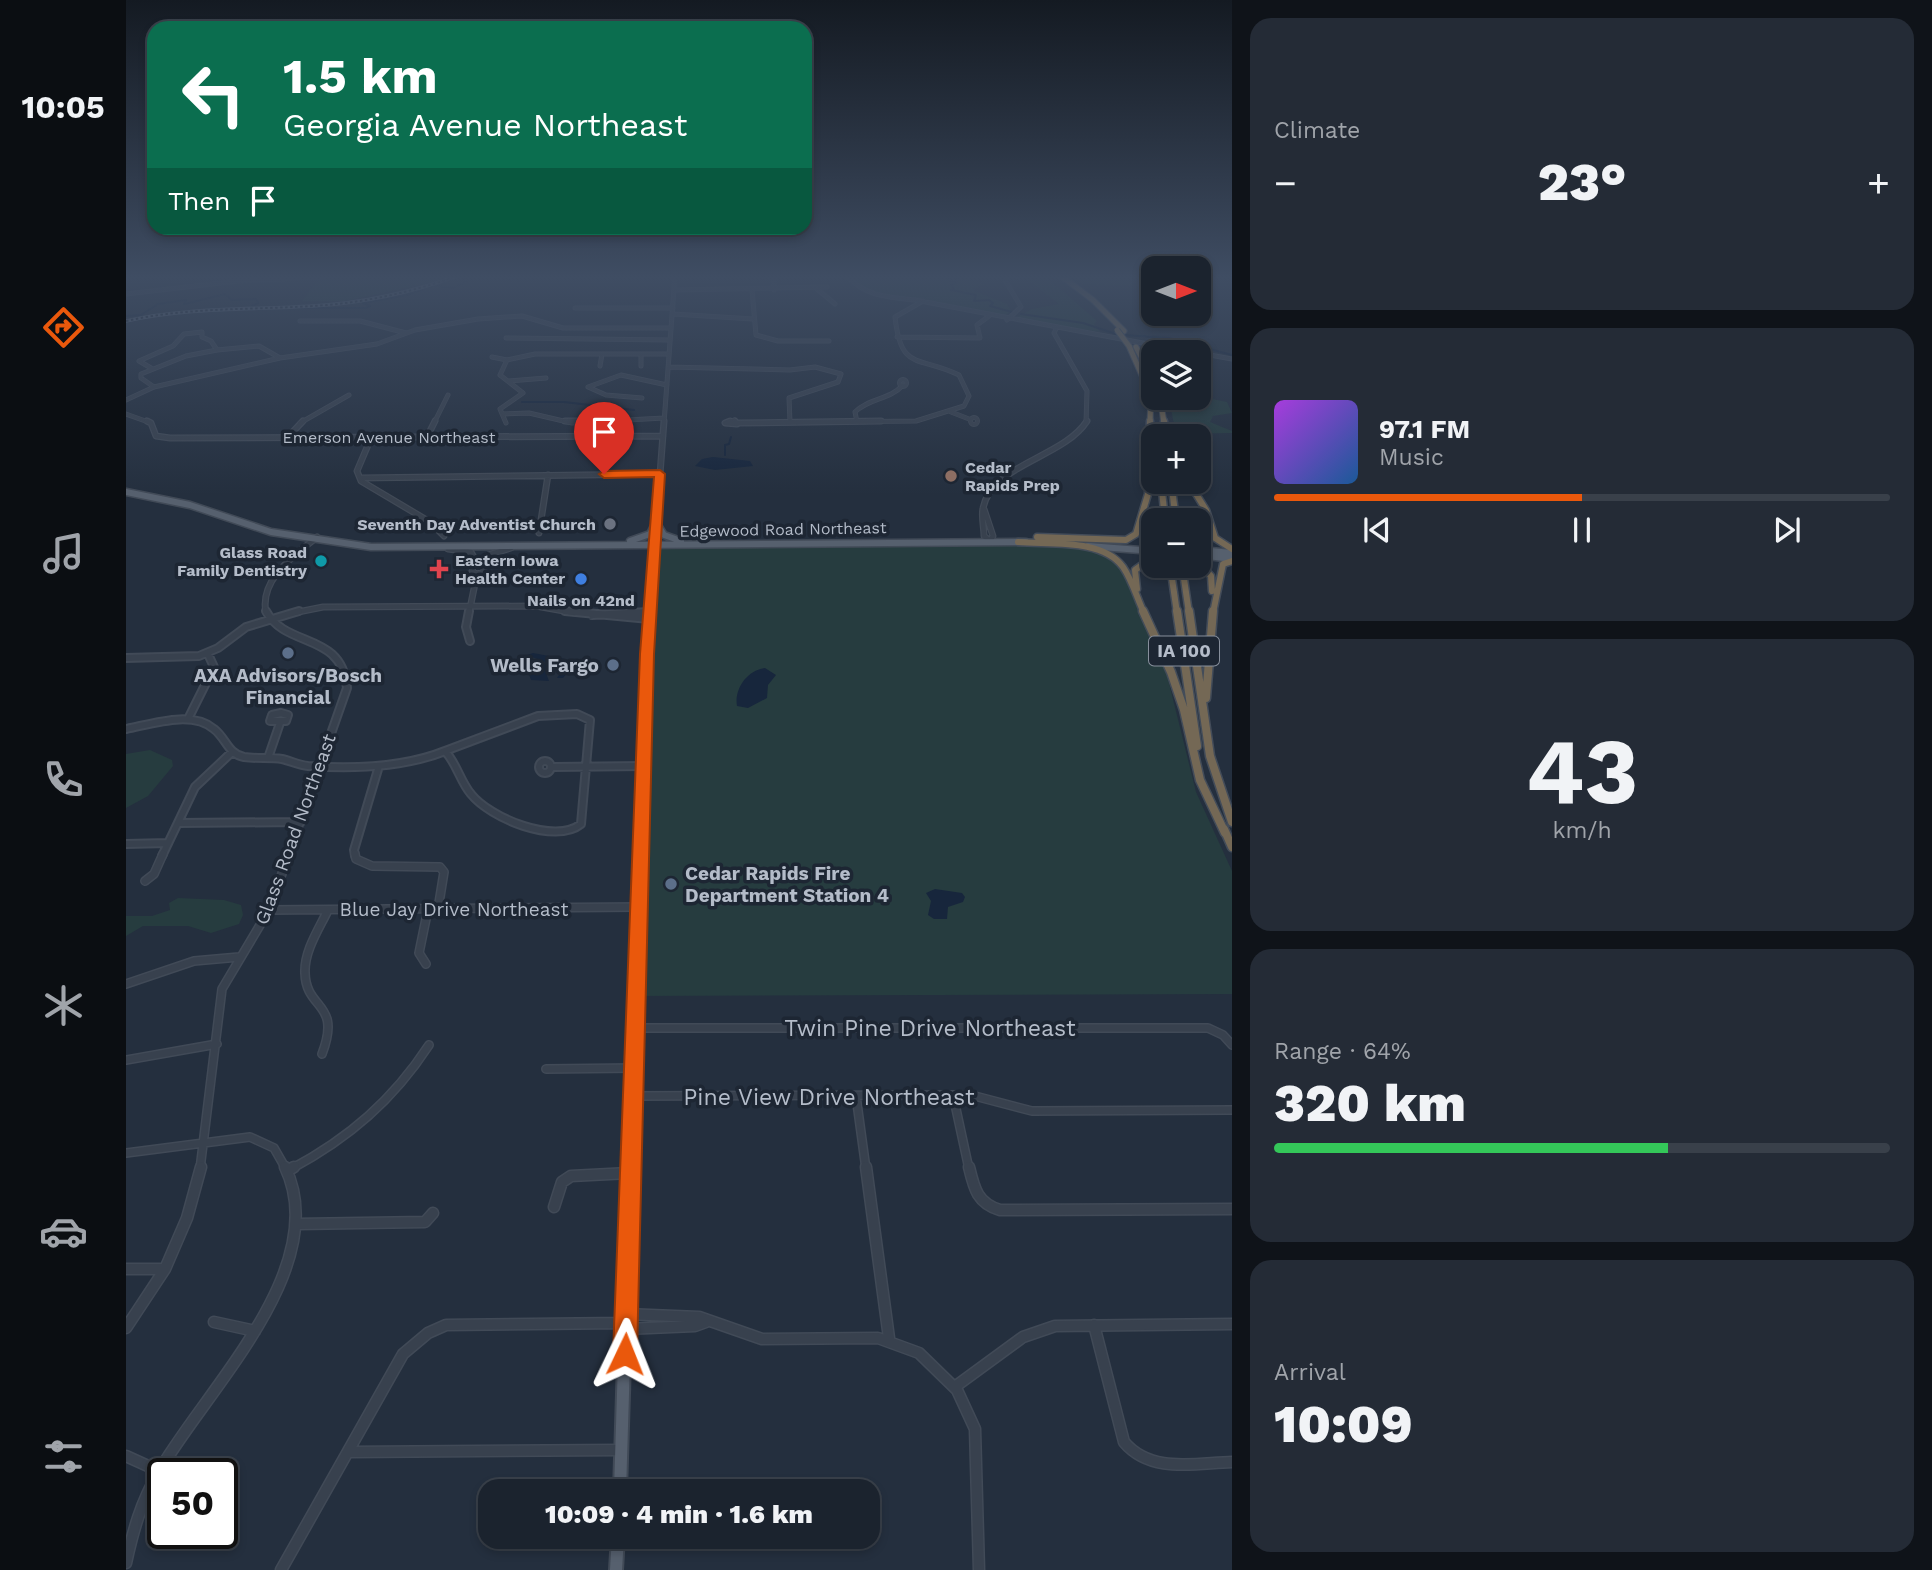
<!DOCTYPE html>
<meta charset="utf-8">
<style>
:root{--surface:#1b232e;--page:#242b36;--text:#f1f3f6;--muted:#a0a4aa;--line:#39404a;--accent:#ea580c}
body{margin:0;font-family:"Work Sans",sans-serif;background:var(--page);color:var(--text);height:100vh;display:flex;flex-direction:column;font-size:26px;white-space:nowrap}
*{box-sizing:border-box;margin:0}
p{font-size:23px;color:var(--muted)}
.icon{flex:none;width:38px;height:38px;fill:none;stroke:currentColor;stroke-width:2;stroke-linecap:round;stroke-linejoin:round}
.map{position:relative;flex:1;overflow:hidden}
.side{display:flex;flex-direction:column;gap:18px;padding:18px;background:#0f1319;width:700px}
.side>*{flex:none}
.hud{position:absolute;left:21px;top:21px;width:665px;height:214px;border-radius:21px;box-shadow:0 4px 10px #0003,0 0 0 2px var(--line);background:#0b6e4f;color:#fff;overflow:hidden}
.needle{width:46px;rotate:90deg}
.tools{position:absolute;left:1015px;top:256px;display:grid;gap:14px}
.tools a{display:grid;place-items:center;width:70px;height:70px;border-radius:14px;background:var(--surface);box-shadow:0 4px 10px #0003,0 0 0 2px var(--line);font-size:35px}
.speed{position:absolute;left:21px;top:1458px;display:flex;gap:14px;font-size:35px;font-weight:700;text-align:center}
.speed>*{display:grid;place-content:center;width:91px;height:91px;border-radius:50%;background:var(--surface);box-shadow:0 4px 10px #0003,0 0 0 2px var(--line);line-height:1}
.speed .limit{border:4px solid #111;border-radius:10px;background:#fff;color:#111}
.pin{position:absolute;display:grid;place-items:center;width:60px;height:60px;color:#fff;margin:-72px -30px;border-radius:50% 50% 50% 0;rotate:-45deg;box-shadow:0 0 7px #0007}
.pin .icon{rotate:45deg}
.me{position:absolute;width:77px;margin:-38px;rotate:2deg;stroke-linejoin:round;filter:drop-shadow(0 0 5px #0008)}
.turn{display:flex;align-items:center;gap:24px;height:147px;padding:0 21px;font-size:32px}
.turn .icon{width:91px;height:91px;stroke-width:2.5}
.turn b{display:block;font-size:49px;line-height:60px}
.then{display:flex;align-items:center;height:66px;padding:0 21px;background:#0003;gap:14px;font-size:26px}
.big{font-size:52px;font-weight:800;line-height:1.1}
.side .tile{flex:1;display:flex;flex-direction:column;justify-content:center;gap:10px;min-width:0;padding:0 24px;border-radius:21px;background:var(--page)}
.side .dial{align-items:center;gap:0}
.dial b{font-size:91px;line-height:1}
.song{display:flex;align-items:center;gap:21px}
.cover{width:84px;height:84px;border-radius:10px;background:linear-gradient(135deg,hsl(280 70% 55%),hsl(210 70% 35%))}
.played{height:7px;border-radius:4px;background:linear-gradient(90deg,var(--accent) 50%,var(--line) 50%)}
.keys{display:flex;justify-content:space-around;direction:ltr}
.heat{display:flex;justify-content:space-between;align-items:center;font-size:38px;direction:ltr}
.charge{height:10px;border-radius:5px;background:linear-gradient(90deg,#34c759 64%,var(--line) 0)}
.trip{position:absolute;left:352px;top:1479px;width:402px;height:70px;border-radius:21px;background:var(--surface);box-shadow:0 4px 10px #0003,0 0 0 2px var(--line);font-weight:800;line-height:70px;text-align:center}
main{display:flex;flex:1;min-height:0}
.tabs{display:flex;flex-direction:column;width:126px;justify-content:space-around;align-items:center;background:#0b0e12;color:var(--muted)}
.tabs .icon{width:49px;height:49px}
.tabs .selected{color:var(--accent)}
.tabs b{font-size:32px;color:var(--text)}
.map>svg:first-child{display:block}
</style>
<main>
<nav class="tabs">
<b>10:05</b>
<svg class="icon selected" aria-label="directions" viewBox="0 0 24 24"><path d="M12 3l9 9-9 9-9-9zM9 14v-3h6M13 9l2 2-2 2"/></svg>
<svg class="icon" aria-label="music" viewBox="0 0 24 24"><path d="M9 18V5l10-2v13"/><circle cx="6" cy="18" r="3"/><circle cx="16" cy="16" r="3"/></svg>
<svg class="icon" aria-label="phone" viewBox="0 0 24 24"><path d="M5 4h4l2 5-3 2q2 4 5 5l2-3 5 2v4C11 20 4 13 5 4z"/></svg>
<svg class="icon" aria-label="climate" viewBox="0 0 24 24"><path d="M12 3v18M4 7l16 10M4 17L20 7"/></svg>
<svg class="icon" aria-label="car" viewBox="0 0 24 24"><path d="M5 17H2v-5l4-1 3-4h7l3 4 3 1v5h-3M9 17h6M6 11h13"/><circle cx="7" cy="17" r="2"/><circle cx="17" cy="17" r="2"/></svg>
<svg class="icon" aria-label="filters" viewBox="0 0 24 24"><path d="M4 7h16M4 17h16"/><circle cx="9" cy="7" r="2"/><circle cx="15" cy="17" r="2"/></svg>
</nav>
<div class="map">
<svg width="1106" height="1570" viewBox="0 0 1106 1570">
<rect width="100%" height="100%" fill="#242f3e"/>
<!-- green -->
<path fill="#263c3f" d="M196,275H325L311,281L219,301H176Z
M727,275H825L860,284L848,288L849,291L881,304L885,311L877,317L796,299L752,295L731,284Z
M896,275H918L971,321L968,324L974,332L887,319L906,309L933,304Z
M945,275H998L1007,285L956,284Z
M1073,381L1086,399L1101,402L1106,413L1087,416L1084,422L1106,431V433L1054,434L1047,420L1043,397H1073Z
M858,541L955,548L979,554L995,569L1041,675L1070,792L1106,871V994L510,996L529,545Z
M24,750L46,760L47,766L22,796L0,808V754Z
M52,898L98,900L115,905L117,915L113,924L85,933L62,926H17L0,936V916H26L44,910L43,903Z"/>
<!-- water -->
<path fill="#17263c" d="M587,457L624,461L627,466L589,470L569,466L576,459Z
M407,653L439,659L444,670L437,678H431L437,669L428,665L420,673L423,681L405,680L402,672L422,663L401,655Z
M639,668L650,675L642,685L641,698L622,708L611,706C608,689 621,670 639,668Z
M809,889L836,893L839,897L837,902L822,907L821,919H808L802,915L805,901L800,893Z"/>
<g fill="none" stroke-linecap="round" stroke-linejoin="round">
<!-- stream -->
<path stroke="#17263c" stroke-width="2" d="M812,275L808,277L831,279L823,280L830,283L825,285L828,289L825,290L850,295L848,301L863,300L867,303L864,306L886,312
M895,314L957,323L993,335
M0,316L15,315L32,304L60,300L58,304L63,303L99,294L106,300L130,299L132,303L126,306L128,308H240L244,306L237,303L281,295L308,285L327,288L341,281L327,275
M998,335L1043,338L1106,355
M396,402H438L508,410
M599,455V445L603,444L605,437"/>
<defs>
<path id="minor-far4" d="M648,275V290
M720,275C740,297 761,297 789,300L1064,352
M853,275L877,276
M876,275L895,307L881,320
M691,289L709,304
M549,290L701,287
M626,290L630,335L652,341H703
M0,294L112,281L196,277
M449,308H547
M547,314L627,319
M174,321H234L280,333
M930,329L928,333L961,391L960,423
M771,337L854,338L851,325L863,316
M380,338L544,340
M1073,353L1106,359
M515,354V366
M366,357L381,360
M474,366L476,354
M542,367L664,370L689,367L715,374L712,382L663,398L664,422
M25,368L13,361L47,346L58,334L76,332V337L85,341L91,350
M773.5 383a3.5 3.5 0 1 1 7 0a3.5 3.5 0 1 1-7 0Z
M383,381L420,378
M28,387L15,378V374L60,356L91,350L133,346L154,358
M516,398L480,395L462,387L495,375L541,385
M0,400L28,387L154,358L251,344L289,330L352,319L396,316L437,328H545
M825,412L843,419
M0,414L25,423
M376,414L403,413L446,423L538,418
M844.5 421a3.5 3.5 0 1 1 7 0a3.5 3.5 0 1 1-7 0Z
M731,422L729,412C743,398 764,400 777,385
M174,423L223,395
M308,423L322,395
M380,423L374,409L397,393L374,375L381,360L409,354H543
M538,423L549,275
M601,423L608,420L610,423
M612,423L790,421L838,406L843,396L833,375C792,355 775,372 769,317L797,301"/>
<path id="minor-far3" d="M21,421L25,423L30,436L44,438L537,436
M439,421H476
M604,421L599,423L611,424L609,421
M612,423L755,421
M301,437L309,421
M161,438L177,421
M245,438L231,471L235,481L304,522L318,536
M234,478L534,474
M858,509L867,536L864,541
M413,533L422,475
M529,541L538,421
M864,541L858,536C858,528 855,516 857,508C866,464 937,458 961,421
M322,549L345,552L349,559L346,571L351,574
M140,613C133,579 168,556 191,537
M167,613L197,607L410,606L449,613
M343,613L351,574L357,572L362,555L385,548
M510,613L523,612"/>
<path id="minor-far2" d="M140,611C160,649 216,631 221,688L162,856
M343,611L340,627L344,641
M439,611L523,619
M466,615L523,612
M0,658L73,656L92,648L120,627L173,611
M155,713L162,715L160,721H144L146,715Z
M451,714L464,720L455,824C429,845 364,818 345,794C334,781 331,764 319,751L412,716Z
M62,719L88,667L82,654
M0,729C26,724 66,710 88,729C100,738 102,754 118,757C131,759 144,757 156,759C165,761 173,765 182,766C227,769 277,768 319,751
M142,758L154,723
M413 767a6 6 0 1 1 12 0a6 6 0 1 1-12 0Z
M428,767L518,766
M53,823L175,822
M0,844L42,843
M36,856L69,787L106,752
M229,856L228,850L253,766"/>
<path id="minor-far1" d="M229,854L230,859L246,866L314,867L318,872L312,909
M19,881L28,874L37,854
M143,910L513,907
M300,964L293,953L302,909
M0,984L68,961L113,957
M509,1028H1082L1097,1035L1106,1045
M196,1054C216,1001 180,1011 179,973C178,951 193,929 202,910
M0,1060L91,1044
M420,1069L508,1068
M827,1095L843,1169
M507,1096L845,1095L906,1111L1106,1110
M730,1096L740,1169
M0,1153L124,1137L148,1148L160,1169
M74,1169L96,989L143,910L163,854
M165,1169C223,1138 267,1100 303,1045"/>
<path id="minor" d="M740,1167L763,1338
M843,1167C848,1188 851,1203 874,1210L1106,1209
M161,1171L168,1167
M428,1207L436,1182L445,1176L503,1173
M171,1224L299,1222L307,1213
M0,1269H39
M500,1314L573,1317L636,1339L752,1338L793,1353L831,1390L849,1429L853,1570
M88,1322L129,1331
M968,1325L998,1442C1025,1474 1069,1463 1106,1462
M0,1328L39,1269L61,1218L75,1167
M500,1329L569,1326L580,1322
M830,1386L897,1337L929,1326L1106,1324
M224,1452L495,1450
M0,1456L33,1471
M0,1563C7,1531 15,1502 32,1473C77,1393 208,1268 159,1167
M155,1570L277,1354L302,1333L320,1325L498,1323"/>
<path id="major-far3" d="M0,492L64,505L145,532L245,547L900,542
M530,522L538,535L555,541
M504,541L524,534L530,522
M962,546L1027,551
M1074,550L1106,553
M1073,555L1106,559
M524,613L529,543"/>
<path id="major-far2" d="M514,856L524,611"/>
<path id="major-far1" d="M504,1169L515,854"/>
<path id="major" d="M494,1491L504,1167
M490,1570L492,1536"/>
<path id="highway-far2" d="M934,275L967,300L998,331
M1003,346L1026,398
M1010,347L1027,379
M1034,397L1038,423
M1024,423L1025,394"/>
<path id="highway-far1" d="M1038,421L1040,436
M1035,481L1039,520
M1045,481L1050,520
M1062,481L1080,510L1089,538L1106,549
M1020,517L1027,535
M911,537L1000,540L1010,534L1022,494L1024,421
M1073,541L1079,534L1077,517
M892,542C923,545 976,538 997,567C1006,580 1011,598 1018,613
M1073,563L1085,576L1086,591
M1044,565L1051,613
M1056,565L1063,613
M1011,589L1009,570L1027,557
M1087,613L1097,564L1106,561"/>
<path id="highway" d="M1017,611L1045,672L1058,710L1074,780L1099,833
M1051,611L1071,746
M1063,611L1084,756L1106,822
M1080,698L1087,611
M1098,829L1106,847"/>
</defs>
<!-- minor-far4 casing -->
<use href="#minor-far4" stroke="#414a57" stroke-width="5"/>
<!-- minor-far3 casing -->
<use href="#minor-far3" stroke="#414a57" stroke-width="7"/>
<!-- minor-far2 casing -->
<use href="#minor-far2" stroke="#414a57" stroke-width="10"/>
<!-- minor-far1 casing -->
<use href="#minor-far1" stroke="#414a57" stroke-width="10"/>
<!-- minor casing -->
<use href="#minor" stroke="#414a57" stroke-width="13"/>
<!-- major-far3 casing -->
<use href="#major-far3" stroke="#414a57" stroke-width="9"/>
<!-- major-far2 casing -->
<use href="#major-far2" stroke="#414a57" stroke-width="10"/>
<!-- major-far1 casing -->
<use href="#major-far1" stroke="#414a57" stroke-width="13"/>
<!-- major casing -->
<use href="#major" stroke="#414a57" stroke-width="16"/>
<!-- highway-far2 casing -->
<use href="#highway-far2" stroke="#434c59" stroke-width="7"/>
<!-- highway-far1 casing -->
<use href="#highway-far1" stroke="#434c59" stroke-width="9"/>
<!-- highway casing -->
<use href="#highway" stroke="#434c59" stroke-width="11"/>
<!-- minor-far4 -->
<use href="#minor-far4" stroke="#38414e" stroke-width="3.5"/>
<!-- minor-far3 -->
<use href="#minor-far3" stroke="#38414e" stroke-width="4.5"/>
<!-- minor-far2 -->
<use href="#minor-far2" stroke="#38414e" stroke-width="6"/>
<!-- minor-far1 -->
<use href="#minor-far1" stroke="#38414e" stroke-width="7"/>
<!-- minor -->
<use href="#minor" stroke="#38414e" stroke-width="10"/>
<!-- major-far3 -->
<use href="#major-far3" stroke="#56606e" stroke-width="6"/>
<!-- major-far2 -->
<use href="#major-far2" stroke="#56606e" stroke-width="7"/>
<!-- major-far1 -->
<use href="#major-far1" stroke="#56606e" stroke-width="10"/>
<!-- major -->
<use href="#major" stroke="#56606e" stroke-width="12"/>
<!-- highway-far2 -->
<use href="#highway-far2" stroke="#746855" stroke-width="5"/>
<!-- highway-far1 -->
<use href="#highway-far1" stroke="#746855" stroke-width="6"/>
<!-- highway -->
<use href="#highway" stroke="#746855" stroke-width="8"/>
<defs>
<path id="rail" d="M0,321C62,307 124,310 187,306C238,303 287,292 334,275"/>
</defs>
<!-- rail casing -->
<use href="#rail" stroke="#5a6575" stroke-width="3.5"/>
<!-- rail -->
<use href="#rail" stroke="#1d2633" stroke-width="2" stroke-dasharray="2.5" stroke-linecap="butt"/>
<defs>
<path id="highway-bridge" d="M991,330L1003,346"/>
</defs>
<!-- highway-bridge casing -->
<use href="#highway-bridge" stroke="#434c59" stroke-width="7" stroke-linecap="butt"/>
<!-- highway-bridge -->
<use href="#highway-bridge" stroke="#746855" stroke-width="5"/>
</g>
<!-- sky -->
<linearGradient id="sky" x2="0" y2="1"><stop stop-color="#141a22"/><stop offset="0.56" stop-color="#3f4d63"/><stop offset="1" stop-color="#3f4d63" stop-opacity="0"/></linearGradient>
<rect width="1106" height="495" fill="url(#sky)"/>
<!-- route -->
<path fill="#ea580c" stroke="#983908" stroke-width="2" d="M534,470L539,474L528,654L511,1354L508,1362L499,1365L490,1362L487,1354L514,654L528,477L478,478L473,474L478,471Z"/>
<!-- markers -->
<circle fill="#8d6e63" stroke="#1d2633" stroke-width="2.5" cx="825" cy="476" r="7"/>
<circle fill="#6b7280" stroke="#1d2633" stroke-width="2.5" cx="484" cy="524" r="7"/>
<circle fill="#0f9aa8" stroke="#1d2633" stroke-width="2.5" cx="195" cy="561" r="7"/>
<path fill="#e0444e" stroke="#1d2633" stroke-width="2.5" d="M309.5 558.5h7v7h7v7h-7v7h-7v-7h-7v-7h7z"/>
<circle fill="#3f7fe0" stroke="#1d2633" stroke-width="2.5" cx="455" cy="579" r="7"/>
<g fill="#5c6f8a" stroke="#1d2633" stroke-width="2.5">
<circle cx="162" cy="653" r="7"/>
<circle cx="487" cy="665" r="7"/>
<circle cx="545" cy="884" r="7"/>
</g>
<g text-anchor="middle" stroke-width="7" stroke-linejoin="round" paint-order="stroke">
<!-- far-street labels -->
<g font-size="16" fill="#b4bcc9" stroke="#1d2633">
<text x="263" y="443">Emerson Avenue Northeast</text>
<text transform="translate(657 529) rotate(-1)" y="6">Edgewood Road Northeast</text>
</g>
<!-- far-poi labels -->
<g font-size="16" font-weight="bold" fill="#b4bcc9" stroke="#1d2633" text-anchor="start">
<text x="839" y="473">Cedar<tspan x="839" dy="18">Rapids Prep</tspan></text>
<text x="470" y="530" text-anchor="end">Seventh Day Adventist Church</text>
<text x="181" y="558" text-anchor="end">Glass Road<tspan x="181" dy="18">Family Dentistry</tspan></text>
<text x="329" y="566">Eastern Iowa<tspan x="329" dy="18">Health Center</tspan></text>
<text x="455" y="606" text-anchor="middle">Nails on 42nd</text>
</g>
<!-- shield labels -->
<rect fill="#1d2633" stroke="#878f9c" stroke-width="2" x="1023" y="636.5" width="70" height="29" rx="5"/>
<g font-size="18" font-weight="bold" fill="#b4bcc9">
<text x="1058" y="657">IA 100</text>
</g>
<!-- poi labels -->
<g font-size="19" font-weight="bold" fill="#b4bcc9" stroke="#1d2633" text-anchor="end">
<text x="473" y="672">Wells Fargo</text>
<text x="162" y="682" text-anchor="middle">AXA Advisors/Bosch<tspan x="162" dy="22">Financial</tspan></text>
<text x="559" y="880" text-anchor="start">Cedar Rapids Fire<tspan x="559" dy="22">Department Station 4</tspan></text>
</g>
<!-- street labels -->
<g font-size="19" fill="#b4bcc9" stroke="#1d2633">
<text transform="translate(169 829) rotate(-70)" y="7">Glass Road Northeast</text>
<text x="328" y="916">Blue Jay Drive Northeast</text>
</g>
<!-- near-street labels -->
<g font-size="23" fill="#b4bcc9" stroke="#1d2633">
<text x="804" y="1036">Twin Pine Drive Northeast</text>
<text x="703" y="1105">Pine View Drive Northeast</text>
</g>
</g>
</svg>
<div class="tools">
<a><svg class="needle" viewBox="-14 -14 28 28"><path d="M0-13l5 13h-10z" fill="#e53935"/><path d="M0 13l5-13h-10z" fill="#a0a4aa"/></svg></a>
<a><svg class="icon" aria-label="layers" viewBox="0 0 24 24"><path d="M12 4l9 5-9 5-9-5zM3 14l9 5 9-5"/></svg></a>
<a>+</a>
<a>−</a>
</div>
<div class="speed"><div class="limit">50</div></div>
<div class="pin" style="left:478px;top:474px;background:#d93025"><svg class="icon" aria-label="arrive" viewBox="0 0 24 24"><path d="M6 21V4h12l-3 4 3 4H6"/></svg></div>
<svg class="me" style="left:499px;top:1354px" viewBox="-20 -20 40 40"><path d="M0-17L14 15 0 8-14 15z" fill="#ea580c" stroke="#fff" stroke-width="4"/></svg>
<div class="trip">10:09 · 4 min · 1.6 km</div>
<div class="hud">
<div class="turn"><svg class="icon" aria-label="left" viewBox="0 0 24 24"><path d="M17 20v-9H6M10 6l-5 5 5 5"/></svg><div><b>1.5 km</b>Georgia Avenue Northeast</div></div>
<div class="then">Then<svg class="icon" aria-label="arrive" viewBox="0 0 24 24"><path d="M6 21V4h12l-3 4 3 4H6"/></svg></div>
</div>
</div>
<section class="side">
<div class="tile"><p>Climate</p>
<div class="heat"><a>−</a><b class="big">23°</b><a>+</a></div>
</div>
<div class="tile">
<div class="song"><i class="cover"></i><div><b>97.1 FM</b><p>Music</p></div></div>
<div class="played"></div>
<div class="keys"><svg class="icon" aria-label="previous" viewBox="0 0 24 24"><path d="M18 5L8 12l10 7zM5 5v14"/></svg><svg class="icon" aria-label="pause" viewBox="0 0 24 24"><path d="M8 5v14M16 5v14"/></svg><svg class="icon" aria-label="next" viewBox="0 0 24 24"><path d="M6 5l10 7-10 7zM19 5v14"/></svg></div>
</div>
<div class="tile dial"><b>43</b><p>km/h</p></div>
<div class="tile"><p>Range · 64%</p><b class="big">320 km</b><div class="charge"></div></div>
<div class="tile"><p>Arrival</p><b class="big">10:09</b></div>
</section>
</main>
